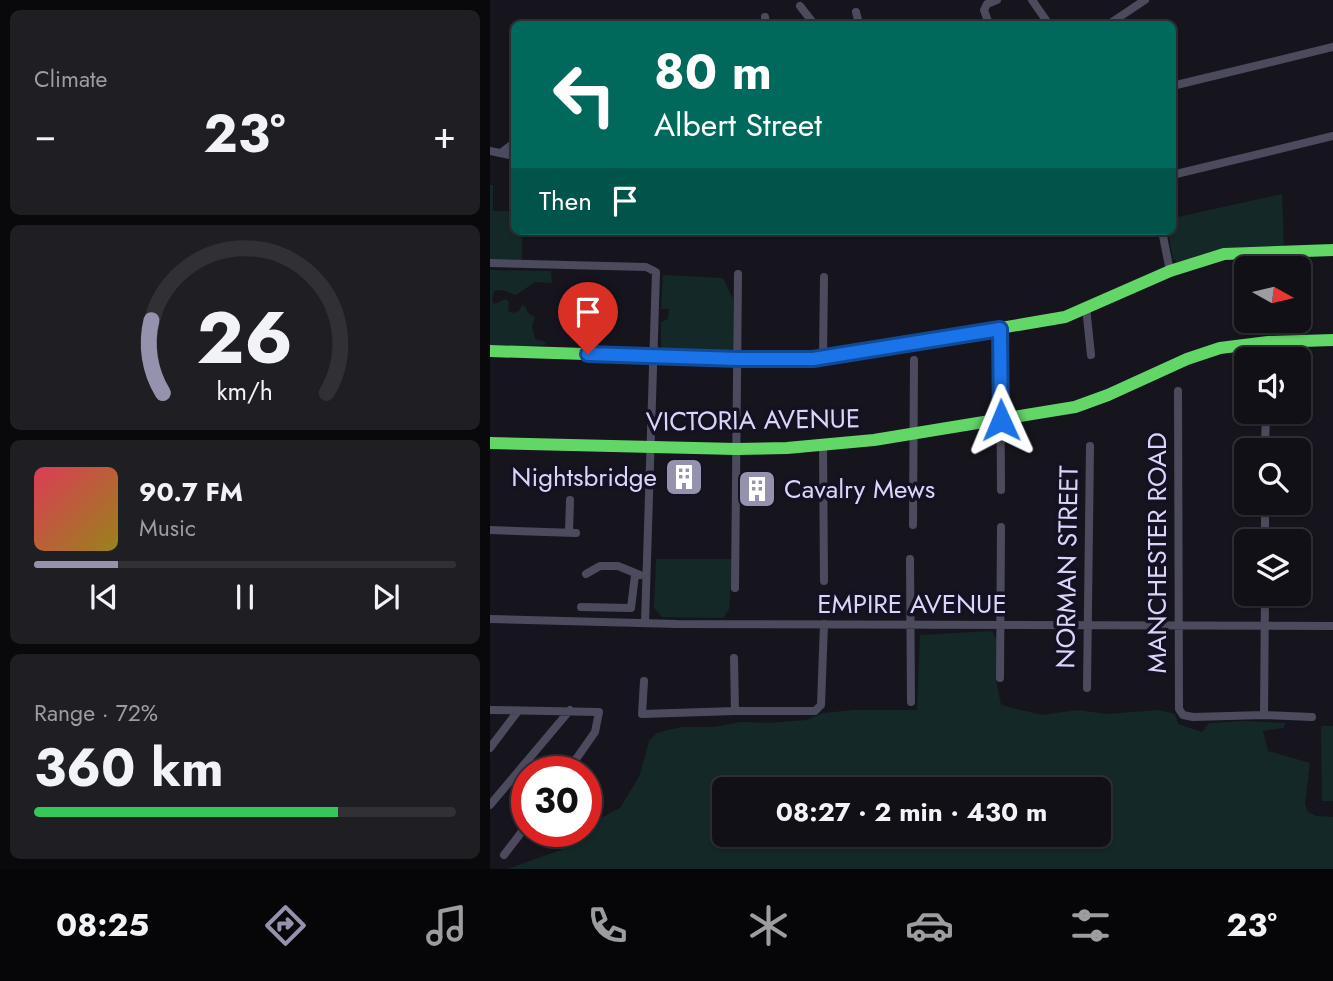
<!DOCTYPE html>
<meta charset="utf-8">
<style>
:root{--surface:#101016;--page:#1e1e23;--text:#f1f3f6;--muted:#9c9da1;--line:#303035;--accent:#9592ad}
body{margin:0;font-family:Jost,sans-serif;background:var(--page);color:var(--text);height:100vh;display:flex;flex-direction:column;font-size:26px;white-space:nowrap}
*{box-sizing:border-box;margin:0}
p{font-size:23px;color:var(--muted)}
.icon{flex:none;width:38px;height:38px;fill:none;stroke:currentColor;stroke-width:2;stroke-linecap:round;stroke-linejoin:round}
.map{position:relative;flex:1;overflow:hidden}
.panel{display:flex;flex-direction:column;gap:10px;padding:10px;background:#09090c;width:490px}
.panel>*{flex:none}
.top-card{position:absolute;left:21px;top:21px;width:665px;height:214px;border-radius:10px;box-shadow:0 2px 5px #0004,0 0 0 2px var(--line);background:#00695c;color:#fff;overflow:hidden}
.needle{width:46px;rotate:98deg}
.controls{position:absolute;left:744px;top:256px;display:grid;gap:14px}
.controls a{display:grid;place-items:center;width:77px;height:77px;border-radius:10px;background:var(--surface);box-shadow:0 2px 5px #0004,0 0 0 2px var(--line);font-size:35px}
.speed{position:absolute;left:21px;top:756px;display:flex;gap:14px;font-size:35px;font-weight:700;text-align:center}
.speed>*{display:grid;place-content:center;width:91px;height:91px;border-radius:50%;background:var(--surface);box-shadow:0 2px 5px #0004,0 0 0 2px var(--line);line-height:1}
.speed .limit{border:10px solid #d22;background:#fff;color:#111}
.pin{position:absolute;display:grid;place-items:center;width:60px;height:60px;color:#fff;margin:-72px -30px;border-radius:50% 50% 50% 0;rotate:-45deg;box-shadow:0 0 7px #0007}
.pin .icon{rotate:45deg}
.me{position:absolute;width:77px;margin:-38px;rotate:359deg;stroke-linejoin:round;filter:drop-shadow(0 0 5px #0008)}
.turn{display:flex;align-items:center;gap:24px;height:147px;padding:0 28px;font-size:32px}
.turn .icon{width:91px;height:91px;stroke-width:2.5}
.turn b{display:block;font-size:49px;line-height:60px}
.then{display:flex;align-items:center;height:66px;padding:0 28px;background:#0003;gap:14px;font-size:26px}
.big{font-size:52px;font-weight:700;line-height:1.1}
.panel .widget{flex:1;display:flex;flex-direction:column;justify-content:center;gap:10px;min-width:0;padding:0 24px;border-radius:10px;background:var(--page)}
.panel .dial{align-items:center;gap:0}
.dial svg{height:182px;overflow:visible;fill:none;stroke:var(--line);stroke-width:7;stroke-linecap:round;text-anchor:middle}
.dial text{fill:var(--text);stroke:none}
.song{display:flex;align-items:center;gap:21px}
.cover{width:84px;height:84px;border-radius:10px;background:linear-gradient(135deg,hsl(350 70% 55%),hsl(50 70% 35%))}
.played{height:7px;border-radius:4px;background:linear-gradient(90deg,var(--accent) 20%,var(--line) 20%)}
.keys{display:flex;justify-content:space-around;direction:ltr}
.heat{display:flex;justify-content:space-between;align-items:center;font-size:38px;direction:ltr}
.charge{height:10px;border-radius:5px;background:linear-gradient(90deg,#34c759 72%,var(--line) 0)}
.trip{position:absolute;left:222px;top:777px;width:399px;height:70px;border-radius:10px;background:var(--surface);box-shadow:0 2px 5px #0004,0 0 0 2px var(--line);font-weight:700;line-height:70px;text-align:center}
.dock{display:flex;height:112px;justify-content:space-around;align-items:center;background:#060609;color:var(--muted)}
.dock .icon{width:49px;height:49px}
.dock .selected{color:var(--accent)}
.dock b{font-size:32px;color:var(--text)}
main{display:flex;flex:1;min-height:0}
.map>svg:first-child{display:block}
</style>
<main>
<section class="panel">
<div class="widget"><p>Climate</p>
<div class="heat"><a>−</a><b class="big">23°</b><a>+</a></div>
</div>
<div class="widget dial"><svg viewBox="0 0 100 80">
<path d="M14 69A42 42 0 1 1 86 69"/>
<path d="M14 69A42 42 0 0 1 9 37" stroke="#9592ad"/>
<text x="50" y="56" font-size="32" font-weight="700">26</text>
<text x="50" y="72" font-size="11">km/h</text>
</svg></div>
<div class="widget">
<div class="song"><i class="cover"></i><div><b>90.7 FM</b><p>Music</p></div></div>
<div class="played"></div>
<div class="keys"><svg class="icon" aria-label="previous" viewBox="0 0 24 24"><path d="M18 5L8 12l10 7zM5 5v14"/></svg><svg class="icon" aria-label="pause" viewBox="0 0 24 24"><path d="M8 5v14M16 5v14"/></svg><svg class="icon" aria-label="next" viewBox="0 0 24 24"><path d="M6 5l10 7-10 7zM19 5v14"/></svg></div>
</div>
<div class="widget"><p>Range · 72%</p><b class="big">360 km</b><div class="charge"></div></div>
</section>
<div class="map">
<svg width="843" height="869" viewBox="0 0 843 869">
<rect width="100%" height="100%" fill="#16151e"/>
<!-- green -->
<path fill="#142828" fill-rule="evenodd" d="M0,185H3V211H24V231H32V260L0,259Z
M792,194L794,248L690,264L683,259L678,231H682L683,218Z
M0,270L61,271L62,283L45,282L26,295L12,290L4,291L2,300L4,304L16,299L19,302L18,311L22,313L29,311L32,305L36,307L37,312L45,317L42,326L45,339L56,342L55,345L14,348L0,346Z
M173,275L233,278L243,299V354L175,351L171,346V322L178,319L179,309H171Z
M166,559H243L239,609L233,618L172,617L164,608Z
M502,631L506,639V679L511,705L552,715L587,710L617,714L669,710L685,714L688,724L712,732L719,723L754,721L796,723L793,728L773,731L778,751L820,763L815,804L818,812L826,816L843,817V869H17L71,850L111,818L130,808L150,775L159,741L167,733L191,727H223L251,722L280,723L316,720L333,713L364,710H427L430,635ZM234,789H609V835H234Z
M831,726H843V801H832Z"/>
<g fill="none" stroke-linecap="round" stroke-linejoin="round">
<!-- street -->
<path stroke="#4c4b5d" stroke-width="8" d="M542,0L558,23L587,24
M310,6L324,24
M366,12L369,24
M275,17L276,24
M499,24L494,10L497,4L507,0
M619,24L655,0
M682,86L843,47
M0,151L24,156
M11,153L24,143
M682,175L843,136
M672,231L680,271
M0,263L156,267L166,272L155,623
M596,307L601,355
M510,329L511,490
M333,358L334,277
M688,391L689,709L693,715L703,717L774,715L822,717
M333,445L334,581
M775,450L776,411
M423,525L424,360
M0,530L86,533
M79,532L80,500
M775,541V502
M420,559L421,702
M96,574L110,566H128L150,575
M245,588L248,274
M91,607L141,608L145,575
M0,619L187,624L843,626
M244,658L245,711
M510,678L511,527
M154,681L152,714L245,711H325L331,705L334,624
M597,688L600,446
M0,710L109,712L105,732L77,772
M774,715L775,593
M0,748L28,711
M0,805L80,710
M14,855L37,825"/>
<!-- fast -->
<path stroke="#63d668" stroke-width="12" d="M0,351L248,359L333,358L575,317L680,271L734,254L843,250
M0,443L246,449L297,448L384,440L585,407L618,395L697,359L730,348L778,342L843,340"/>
</g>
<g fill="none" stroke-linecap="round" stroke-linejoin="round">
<defs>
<path id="route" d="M98,354L248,359H323L510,329L511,420"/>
</defs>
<!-- route casing -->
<use href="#route" stroke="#114b97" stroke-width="18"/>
<!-- route -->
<use href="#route" stroke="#1a73e8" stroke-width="12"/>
</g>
<!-- icons -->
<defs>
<symbol id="building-square" viewBox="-11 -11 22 22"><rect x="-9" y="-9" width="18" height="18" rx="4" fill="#9592ad" stroke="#131122"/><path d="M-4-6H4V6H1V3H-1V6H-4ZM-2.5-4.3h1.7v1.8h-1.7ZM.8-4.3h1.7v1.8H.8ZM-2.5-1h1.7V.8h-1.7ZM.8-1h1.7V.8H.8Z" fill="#fff"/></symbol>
</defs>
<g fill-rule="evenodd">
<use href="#building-square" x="172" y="455" width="44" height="44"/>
<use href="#building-square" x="245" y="467" width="44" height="44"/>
</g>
<g text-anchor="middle" stroke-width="7" stroke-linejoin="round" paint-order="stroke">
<!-- street labels -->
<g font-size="26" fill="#dad6fa" stroke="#131122">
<text transform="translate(263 420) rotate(-1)" y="9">VICTORIA AVENUE</text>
<text transform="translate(667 553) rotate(-90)" y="9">MANCHESTER ROAD</text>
<text transform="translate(577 567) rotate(-89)" y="9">NORMAN STREET</text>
<text x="422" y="613">EMPIRE AVENUE</text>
</g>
<!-- poi labels -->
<g font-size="26" fill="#dad6fa" stroke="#131122" text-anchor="end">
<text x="167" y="486">Nightsbridge</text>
<text x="294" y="498" text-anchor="start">Cavalry Mews</text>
</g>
</g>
</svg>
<div class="controls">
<a><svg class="needle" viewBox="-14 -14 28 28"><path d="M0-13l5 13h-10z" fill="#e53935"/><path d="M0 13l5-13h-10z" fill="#9c9da1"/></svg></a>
<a><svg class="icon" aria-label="sound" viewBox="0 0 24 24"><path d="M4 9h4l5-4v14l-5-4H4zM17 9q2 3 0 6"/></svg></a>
<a><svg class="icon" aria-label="search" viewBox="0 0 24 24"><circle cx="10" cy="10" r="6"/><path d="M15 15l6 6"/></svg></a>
<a><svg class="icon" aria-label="layers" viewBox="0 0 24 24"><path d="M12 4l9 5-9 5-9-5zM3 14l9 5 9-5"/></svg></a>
</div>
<div class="speed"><div class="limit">30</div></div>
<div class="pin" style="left:98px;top:354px;background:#d93025"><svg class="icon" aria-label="arrive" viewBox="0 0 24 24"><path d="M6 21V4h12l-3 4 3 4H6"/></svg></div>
<svg class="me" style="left:511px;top:420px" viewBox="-20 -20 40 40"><path d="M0-17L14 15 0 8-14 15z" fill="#1a73e8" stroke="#fff" stroke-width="4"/></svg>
<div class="trip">08:27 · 2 min · 430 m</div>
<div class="top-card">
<div class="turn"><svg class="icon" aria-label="left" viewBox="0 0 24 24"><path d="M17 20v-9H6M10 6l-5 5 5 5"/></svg><div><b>80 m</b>Albert Street</div></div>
<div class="then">Then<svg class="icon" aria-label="arrive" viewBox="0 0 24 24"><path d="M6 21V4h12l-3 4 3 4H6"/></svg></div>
</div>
</div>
</main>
<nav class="dock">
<b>08:25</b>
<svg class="icon selected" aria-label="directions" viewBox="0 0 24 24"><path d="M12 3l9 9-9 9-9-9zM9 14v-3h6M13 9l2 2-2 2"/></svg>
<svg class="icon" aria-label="music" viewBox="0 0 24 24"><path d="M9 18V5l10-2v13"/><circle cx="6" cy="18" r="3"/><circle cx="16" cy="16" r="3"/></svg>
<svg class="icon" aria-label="phone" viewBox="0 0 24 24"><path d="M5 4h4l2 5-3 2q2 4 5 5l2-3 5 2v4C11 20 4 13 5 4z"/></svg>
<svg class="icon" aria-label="climate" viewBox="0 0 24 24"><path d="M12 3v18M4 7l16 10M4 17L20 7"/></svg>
<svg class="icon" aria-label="car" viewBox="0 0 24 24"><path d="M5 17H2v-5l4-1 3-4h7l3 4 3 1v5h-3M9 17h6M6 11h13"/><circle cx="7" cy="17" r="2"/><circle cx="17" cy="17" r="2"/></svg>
<svg class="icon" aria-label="filters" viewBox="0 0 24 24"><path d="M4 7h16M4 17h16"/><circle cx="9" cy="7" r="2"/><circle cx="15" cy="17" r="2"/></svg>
<b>23°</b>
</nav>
